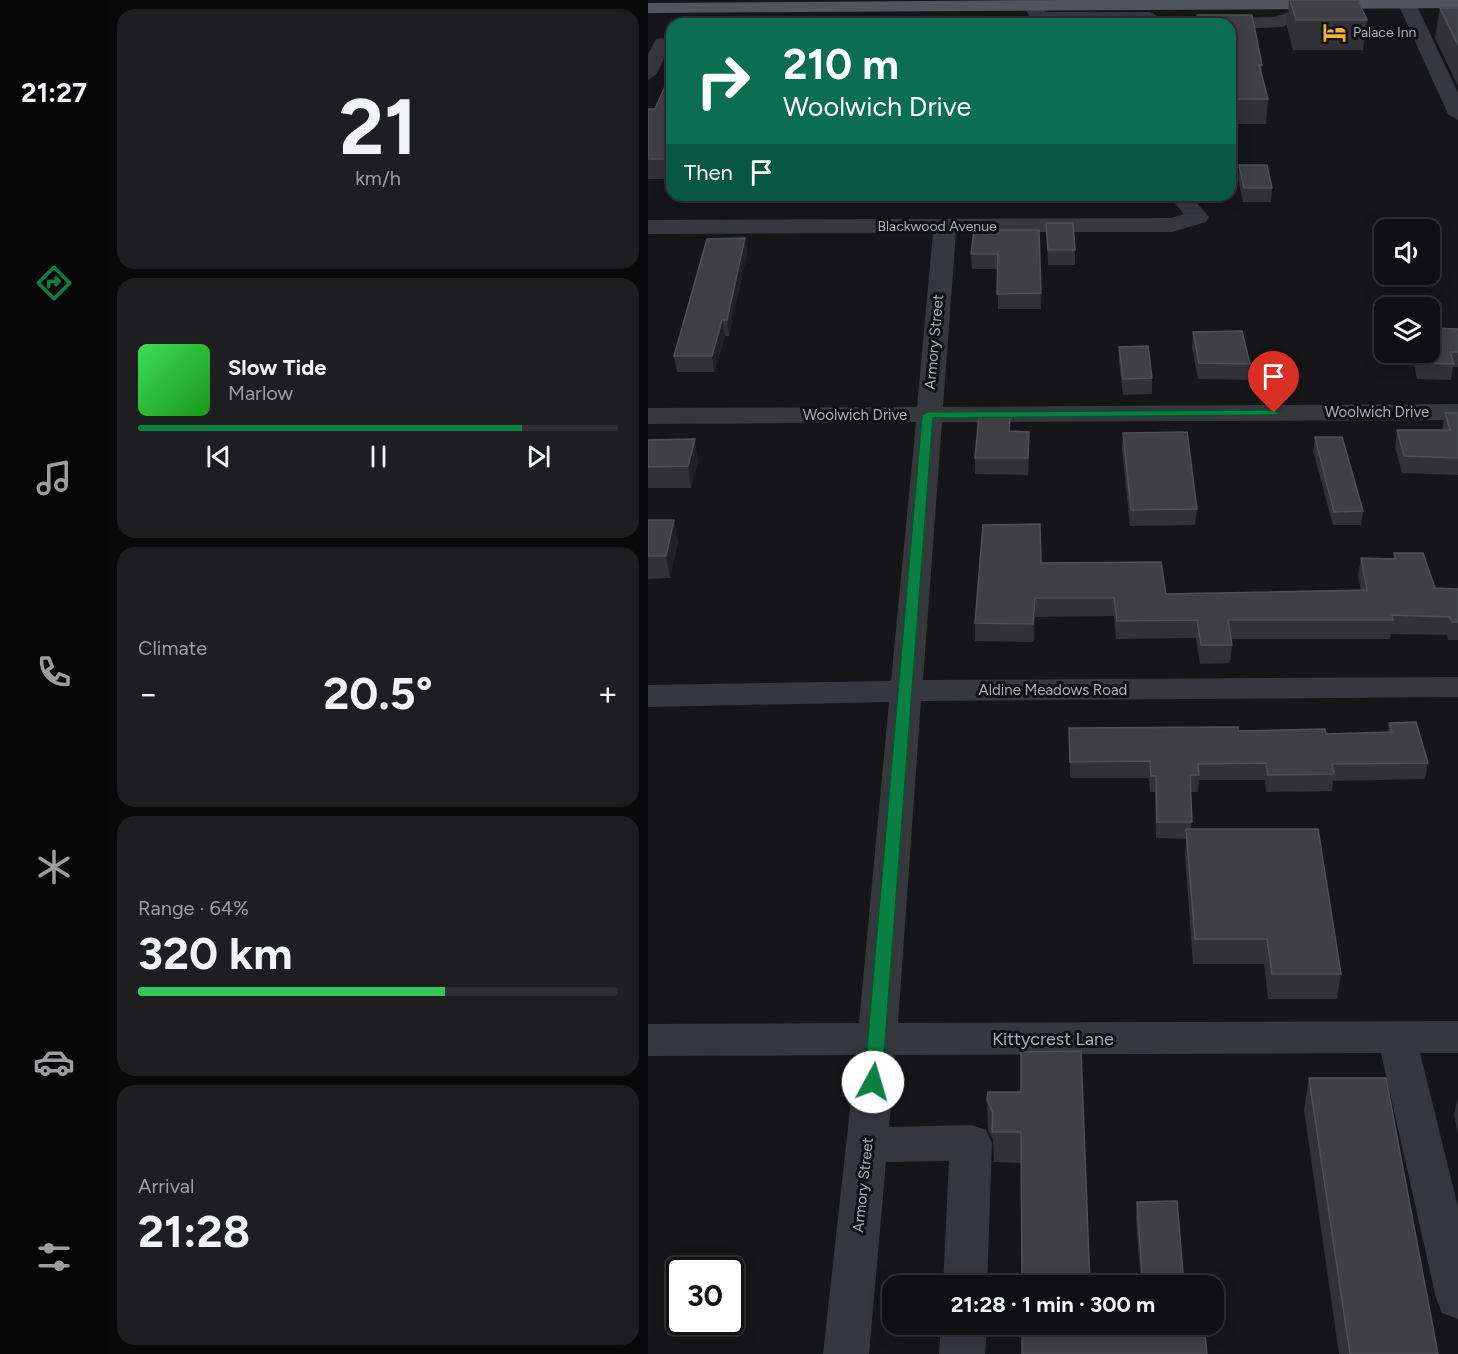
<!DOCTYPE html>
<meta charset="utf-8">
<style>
:root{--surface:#101012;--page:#1e1e20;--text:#f1f3f6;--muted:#9c9d9f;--line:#303032;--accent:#0b8043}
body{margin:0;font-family:Figtree,sans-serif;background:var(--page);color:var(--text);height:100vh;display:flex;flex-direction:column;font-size:22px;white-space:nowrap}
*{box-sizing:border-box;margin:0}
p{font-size:20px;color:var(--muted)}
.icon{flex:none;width:33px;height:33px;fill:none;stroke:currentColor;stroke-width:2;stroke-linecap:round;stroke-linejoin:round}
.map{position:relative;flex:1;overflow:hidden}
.side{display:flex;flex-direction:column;gap:9px;padding:9px;background:#09090a;width:540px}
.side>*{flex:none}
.guide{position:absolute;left:18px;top:18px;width:570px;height:183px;border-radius:18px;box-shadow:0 3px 15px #0003,0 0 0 2px var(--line);background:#0b6e4f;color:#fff;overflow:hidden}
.controls{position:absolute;left:726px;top:219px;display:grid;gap:12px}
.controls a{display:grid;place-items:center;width:66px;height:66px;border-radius:12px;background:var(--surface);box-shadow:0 3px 15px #0003,0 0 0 2px var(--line);font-size:30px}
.speed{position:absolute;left:18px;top:1257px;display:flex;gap:12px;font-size:30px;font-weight:700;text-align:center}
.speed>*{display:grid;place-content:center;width:78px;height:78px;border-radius:50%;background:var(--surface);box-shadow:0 3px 15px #0003,0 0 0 2px var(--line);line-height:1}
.speed .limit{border:3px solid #111;border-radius:9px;background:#fff;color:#111}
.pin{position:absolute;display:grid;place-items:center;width:51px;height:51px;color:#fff;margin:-62px -26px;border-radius:50% 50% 50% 0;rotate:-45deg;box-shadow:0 0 6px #0007}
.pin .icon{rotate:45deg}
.me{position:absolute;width:66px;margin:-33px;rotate:6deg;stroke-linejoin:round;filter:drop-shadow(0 0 4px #0008)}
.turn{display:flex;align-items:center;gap:21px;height:126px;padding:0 18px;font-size:27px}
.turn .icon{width:78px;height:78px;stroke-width:2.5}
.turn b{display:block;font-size:42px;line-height:51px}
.then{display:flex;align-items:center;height:57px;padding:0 18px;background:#0003;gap:12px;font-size:22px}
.big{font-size:45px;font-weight:700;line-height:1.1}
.side .card{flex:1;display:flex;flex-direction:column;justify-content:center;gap:9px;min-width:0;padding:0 21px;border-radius:18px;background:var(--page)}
.side .dial{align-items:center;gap:0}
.dial b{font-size:78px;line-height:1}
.song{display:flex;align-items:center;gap:18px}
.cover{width:72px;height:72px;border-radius:9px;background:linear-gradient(135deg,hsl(130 70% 55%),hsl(120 70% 35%))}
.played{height:6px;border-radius:3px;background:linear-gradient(90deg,var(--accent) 80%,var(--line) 80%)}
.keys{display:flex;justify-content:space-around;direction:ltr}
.heat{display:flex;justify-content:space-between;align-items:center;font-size:33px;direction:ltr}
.charge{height:9px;border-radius:4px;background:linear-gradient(90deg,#34c759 64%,var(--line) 0)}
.trip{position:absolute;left:234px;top:1275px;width:342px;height:60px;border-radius:18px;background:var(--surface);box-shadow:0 3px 15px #0003,0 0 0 2px var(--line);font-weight:700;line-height:60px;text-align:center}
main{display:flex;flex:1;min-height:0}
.dock{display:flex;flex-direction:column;width:108px;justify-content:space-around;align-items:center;background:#060607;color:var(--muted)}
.dock .icon{width:42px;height:42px}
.dock .current{color:var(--accent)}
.dock b{font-size:27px;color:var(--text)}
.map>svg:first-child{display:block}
</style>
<main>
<nav class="dock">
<b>21:27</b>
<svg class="icon current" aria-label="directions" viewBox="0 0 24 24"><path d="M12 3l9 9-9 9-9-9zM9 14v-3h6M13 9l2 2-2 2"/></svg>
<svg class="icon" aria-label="music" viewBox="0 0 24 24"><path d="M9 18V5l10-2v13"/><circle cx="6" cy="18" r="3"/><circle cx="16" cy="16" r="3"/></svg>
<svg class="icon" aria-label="phone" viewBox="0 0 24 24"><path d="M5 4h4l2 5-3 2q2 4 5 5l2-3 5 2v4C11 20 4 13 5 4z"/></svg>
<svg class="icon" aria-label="climate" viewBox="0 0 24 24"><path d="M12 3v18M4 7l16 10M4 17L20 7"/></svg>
<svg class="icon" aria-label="car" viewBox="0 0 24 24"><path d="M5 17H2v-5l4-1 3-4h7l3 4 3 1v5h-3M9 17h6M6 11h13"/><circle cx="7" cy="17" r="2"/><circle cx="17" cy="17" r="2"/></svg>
<svg class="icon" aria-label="filters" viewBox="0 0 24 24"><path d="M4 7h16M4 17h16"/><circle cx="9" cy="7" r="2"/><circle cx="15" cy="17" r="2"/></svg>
</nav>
<section class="side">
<div class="card dial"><b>21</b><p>km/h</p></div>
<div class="card">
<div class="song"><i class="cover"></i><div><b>Slow Tide</b><p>Marlow</p></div></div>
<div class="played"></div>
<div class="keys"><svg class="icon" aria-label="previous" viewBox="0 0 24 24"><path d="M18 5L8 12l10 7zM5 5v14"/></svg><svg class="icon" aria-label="pause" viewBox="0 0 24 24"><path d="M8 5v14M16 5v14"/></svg><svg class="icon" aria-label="next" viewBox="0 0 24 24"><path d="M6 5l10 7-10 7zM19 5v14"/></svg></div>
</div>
<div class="card"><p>Climate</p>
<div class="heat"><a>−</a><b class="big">20.5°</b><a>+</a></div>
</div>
<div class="card"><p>Range · 64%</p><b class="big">320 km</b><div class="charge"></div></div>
<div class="card"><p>Arrival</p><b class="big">21:28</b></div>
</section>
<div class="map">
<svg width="810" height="1354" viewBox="0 0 810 1354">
<rect width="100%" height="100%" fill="#161618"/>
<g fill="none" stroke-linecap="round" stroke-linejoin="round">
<!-- minor -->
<path fill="#37383d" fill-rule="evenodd" d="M753,0H764L768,4L810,93V120L800,114L750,4Z
M383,1L389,2L397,12H502L511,17L502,22H392L386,21L374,6Z
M681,10L687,11L690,15L687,19L645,21L634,27L582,29V24H549L558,19L627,17L644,11Z
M14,38L23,43L9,74L0,80V54L8,39Z
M520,195H542L561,217L558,222L524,232H308L295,407L810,404V420L294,422L275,680L810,677V697L273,701L250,1023L810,1021V1053H772L810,1207V1319L794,1313L788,1298L733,1053L247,1055L241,1127L323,1125L338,1130L344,1143L339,1286H295L301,1161L238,1162L221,1354H175L208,1055L0,1056V1024L211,1023L241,702L0,707V685L243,681L268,422L0,424V408L269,407L285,233L0,234V220L523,218L536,214Z
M293,1324H339L337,1354H291Z"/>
<!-- major -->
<path fill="#53555c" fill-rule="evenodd" d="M415,0H810V8L0,13V3Z"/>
</g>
<!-- wall -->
<path fill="#323236" d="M641,0H710L719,20L715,50H645L639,27Z
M792,8H810V86L787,38Z
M549,15H604L614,65V75L620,99L618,124H582V24H549Z
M24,79V179H0V109H7Z
M591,165L624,188L623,202H595L590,179Z
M398,223L427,250V265H400Z
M391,230L393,309H350V269H324L323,254Z
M97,238L99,253L81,336H77L66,372H29L26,356Z
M810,329V367H805L803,380L769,379L763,352H782Z
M545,332L602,364L600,380L550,379L544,348Z
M471,347L504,378V394L475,395L471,362Z
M797,413H810V475L754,473L747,447L749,430H794Z
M475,433L549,509L547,525L482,526L474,449Z
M667,437L715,511L713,525H685L665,451Z
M0,440L50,461L43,488H0Z
M381,448L380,475L327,474V458Z
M0,520L30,542L22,578L0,579Z
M746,553L787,588L810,589V640H800L799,635L743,634L742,639H583L584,645L582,663L552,664L548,638L468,639L466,616L387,617L386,642L327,641V623L393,563L518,594L713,590L710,576L713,558L745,559Z
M741,723L780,763L777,779L685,781L684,791L618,792L617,780H551L550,792H543V829L693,974L689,999H620L616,964H545L537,855L538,839L508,838L507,792H502L501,778H422L421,728L590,731L678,734L740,732Z
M661,1078L790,1354H691L656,1110Z
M373,1092V1163L346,1162L345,1140L340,1130L339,1100Z
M810,1097V1135L806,1114Z
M489,1202L536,1286H493L488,1219Z
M517,1324H556L559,1354L444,1332L517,1331Z"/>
<!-- shaded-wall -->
<path fill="#212124" d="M97,238L99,253L81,336L79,320Z
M74,320L77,336L66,372L64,356Z
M381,432V448L380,475V458Z
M47,439L50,461L43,488L40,466Z
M26,520L30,542L22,578L18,556Z
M387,598V617L386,642L385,624Z"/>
<!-- building -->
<path fill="#3f3f44" stroke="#4f5156" stroke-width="1.5" d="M642,0H710L719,20H648Z
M792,8H810V45Z
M549,15H604L614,65H611L620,99H582V24H552Z
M24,79V159H0V109H7L19,82H23Z
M591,165H619L624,188H596Z
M398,223H425L427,250H400Z
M326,230H391L393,293L349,294L350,254H323Z
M97,238L79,320H74L64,356H26L59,239Z
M782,328L810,329V352H802L806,364L772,363L769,352H782Z
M594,331L602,364L551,363L545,332Z
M500,346L504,378L475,379L471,347Z
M797,413H810V458L756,456L749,430H802Z
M331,416L362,417L361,431L381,432L380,458H327Z
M539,432L549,509L483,510L475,433Z
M667,437H694L715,511L686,512Z
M47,439L40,466L0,467V440Z
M0,520H26L18,556H0Z
M392,524L393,563L513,562L518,594L719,590L713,558L748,559L746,553H775L787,588L810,589V622H804L802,617L744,615L745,620H580L584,645H553L549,620L469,621L466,598H387L385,624L327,623L335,525Z
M768,722L780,763L684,764L686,774L620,775L618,763L550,764L551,775H542L544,822H509L508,776H503L502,761L422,762L421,728L590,727V731L677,729L678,734L744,732L741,723Z
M538,829H670L693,974H624L619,939H547Z
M433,1051L442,1286H374L373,1132H344L345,1113L339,1100L340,1092H373V1052Z
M661,1078H738L790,1354H702Z
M529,1201L536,1286H495L489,1202Z
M374,1324H443L444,1332L522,1330L521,1324H556L559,1354H374Z"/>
<!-- route -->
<path fill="#0b8043" stroke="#07532c" stroke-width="1.5" d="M626,410L631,413L629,415L285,418L234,1082L231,1087L225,1089L219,1087L216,1082L274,415L280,412Z"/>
<!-- icons -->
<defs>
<symbol id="hotel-bare" viewBox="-9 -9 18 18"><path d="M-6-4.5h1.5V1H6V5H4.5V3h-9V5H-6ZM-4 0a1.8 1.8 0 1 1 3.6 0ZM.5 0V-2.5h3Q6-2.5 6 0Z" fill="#f2b134" stroke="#111113" stroke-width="2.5" paint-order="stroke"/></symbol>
</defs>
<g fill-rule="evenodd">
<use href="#hotel-bare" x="670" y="16" width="33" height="33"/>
</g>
<g text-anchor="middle" stroke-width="6" stroke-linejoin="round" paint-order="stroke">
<!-- far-poi labels -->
<g font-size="14" fill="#a8adb8" stroke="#111113" text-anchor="start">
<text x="705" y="37">Palace Inn</text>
</g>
<!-- far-street labels -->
<g font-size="14" fill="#a8adb8" stroke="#111113">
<text x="289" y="231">Blackwood Avenue</text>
</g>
<!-- street labels -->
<g font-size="15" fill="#a8adb8" stroke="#111113">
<text transform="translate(286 342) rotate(-85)" y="5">Armory Street</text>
<text x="729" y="417">Woolwich Drive</text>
<text x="207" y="420">Woolwich Drive</text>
<text x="405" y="695">Aldine Meadows Road</text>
<text transform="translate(215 1185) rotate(-84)" y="5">Armory Street</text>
</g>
<!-- near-street labels -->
<g font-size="18" fill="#a8adb8" stroke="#111113">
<text x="405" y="1045">Kittycrest Lane</text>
</g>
</g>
</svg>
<div class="controls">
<a><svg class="icon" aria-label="sound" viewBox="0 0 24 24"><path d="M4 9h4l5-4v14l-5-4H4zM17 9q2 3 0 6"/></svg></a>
<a><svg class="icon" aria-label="layers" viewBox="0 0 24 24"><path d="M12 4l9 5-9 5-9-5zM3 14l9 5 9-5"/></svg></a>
</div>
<div class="speed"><div class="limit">30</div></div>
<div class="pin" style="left:626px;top:413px;background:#d93025"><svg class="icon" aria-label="arrive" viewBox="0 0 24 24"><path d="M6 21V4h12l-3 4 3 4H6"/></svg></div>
<svg class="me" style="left:225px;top:1082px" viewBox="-20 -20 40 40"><circle r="19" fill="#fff"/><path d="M0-13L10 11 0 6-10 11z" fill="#0b8043"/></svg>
<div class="trip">21:28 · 1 min · 300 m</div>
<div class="guide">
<div class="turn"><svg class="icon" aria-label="right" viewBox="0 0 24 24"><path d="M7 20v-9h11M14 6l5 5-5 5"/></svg><div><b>210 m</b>Woolwich Drive</div></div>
<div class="then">Then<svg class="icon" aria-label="arrive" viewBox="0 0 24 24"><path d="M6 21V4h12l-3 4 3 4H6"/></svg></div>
</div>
</div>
</main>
